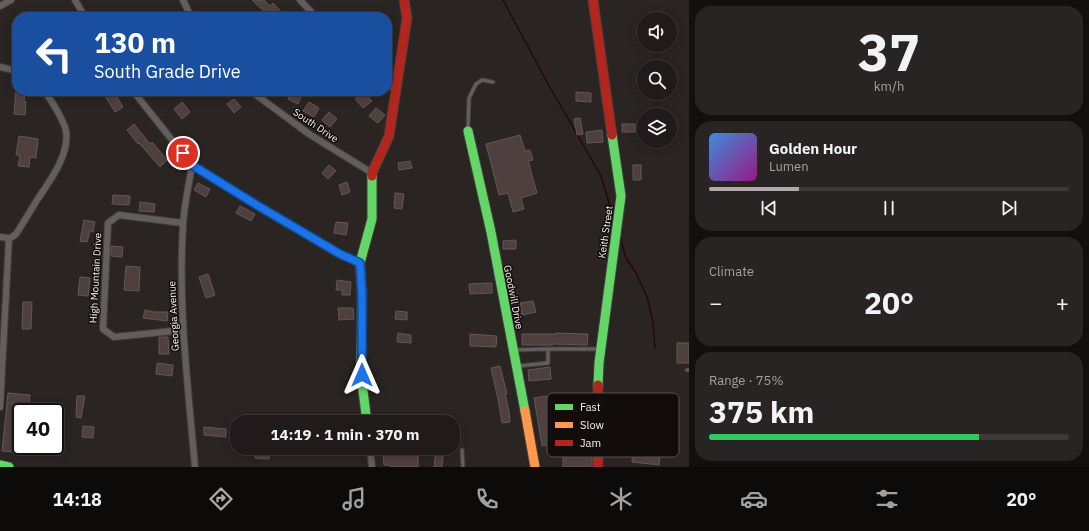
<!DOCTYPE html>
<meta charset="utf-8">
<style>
:root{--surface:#201b1a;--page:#282423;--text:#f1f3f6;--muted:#a2a1a2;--line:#3d3939;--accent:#b1a9a7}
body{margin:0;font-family:"IBM Plex Sans",sans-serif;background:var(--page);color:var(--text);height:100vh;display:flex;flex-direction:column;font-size:15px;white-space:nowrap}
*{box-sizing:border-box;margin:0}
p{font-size:13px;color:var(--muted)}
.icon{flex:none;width:22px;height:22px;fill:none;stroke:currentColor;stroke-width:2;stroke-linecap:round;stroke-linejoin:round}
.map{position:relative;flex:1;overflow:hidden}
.sheet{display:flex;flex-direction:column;gap:6px;padding:6px;background:#120f0e;width:400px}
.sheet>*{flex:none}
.guide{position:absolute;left:12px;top:12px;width:380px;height:84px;border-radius:16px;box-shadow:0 2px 10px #0003,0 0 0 1px var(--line);background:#1a4fa0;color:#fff;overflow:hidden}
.tools{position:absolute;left:637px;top:12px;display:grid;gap:8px}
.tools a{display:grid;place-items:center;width:40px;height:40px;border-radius:50%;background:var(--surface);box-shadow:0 2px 10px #0003,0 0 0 1px var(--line);font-size:20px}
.speed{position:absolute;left:12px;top:403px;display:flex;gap:8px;font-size:20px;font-weight:700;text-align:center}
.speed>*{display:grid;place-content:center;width:52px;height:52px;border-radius:50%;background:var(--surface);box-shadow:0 2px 10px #0003,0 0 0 1px var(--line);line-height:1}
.speed .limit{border:2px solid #111;border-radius:6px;background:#fff;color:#111}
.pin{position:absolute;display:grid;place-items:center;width:34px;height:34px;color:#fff;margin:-17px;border:2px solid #fff;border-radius:50%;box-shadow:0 1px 4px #0007}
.me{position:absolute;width:44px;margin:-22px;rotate:0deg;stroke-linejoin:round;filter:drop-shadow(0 0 3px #0008)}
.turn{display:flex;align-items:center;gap:14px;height:84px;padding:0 16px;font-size:18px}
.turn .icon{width:52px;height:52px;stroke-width:2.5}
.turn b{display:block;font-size:28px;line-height:34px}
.big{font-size:30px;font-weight:700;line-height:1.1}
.sheet .tile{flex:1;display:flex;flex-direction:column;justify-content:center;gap:6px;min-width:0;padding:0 14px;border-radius:16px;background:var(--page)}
.sheet .dial{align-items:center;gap:0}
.dial b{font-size:52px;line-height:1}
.song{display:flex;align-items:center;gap:12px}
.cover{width:48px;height:48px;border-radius:6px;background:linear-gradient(135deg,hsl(210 70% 55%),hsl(310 70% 35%))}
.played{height:4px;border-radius:2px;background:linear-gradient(90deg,var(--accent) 25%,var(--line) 25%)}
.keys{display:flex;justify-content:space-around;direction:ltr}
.heat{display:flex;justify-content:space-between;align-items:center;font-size:22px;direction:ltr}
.charge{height:6px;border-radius:3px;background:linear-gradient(90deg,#34c759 75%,var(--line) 0)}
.trip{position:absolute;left:230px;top:415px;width:230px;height:40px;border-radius:16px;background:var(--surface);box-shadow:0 2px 10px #0003,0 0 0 1px var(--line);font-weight:700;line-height:40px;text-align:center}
.tabs{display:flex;height:64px;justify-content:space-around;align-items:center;background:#0d0b0a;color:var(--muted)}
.tabs .icon{width:28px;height:28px}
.tabs .on{color:var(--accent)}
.tabs b{font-size:18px;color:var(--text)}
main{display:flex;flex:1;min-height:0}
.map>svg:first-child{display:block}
</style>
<main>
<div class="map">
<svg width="689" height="467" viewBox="0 0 689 467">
<rect width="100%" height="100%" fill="#2a2422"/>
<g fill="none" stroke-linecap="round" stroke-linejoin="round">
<!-- stream -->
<path stroke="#2b0312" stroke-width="1.5" d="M503,0L547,82L601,176L614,219
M620,237L626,258L636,273L647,297L653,322L655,348"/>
</g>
<!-- building -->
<path fill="#503f3f" stroke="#5e5958" d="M252,0H264L270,6L273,3L283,14L280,17H270Z
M16,91H25L24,102H26L25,115L14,114Z
M102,91H113L123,107L115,112Z
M291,91H294L302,95L298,104L288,99Z
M364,92L372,101L363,108L355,99Z
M576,92L591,93V102L576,101Z
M234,99L241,107L234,113L227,104Z
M182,102L190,112L182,119L174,109Z
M309,102L319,108L314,117L303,111Z
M376,108L385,115L378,123L369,116Z
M329,112L337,119L330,127L322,120Z
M580,118L583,134L577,135L574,119Z
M134,124L150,144L152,142L167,160L160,167L139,143L138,144L127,130Z
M622,124H635V132H622Z
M602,130L603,142L587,143L586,132Z
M520,135L525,151L530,150L533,160L528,161L537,193L521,198L524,209L513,212L508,193L499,195L486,144Z
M19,136L38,139L36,158L30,157L29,167L18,166L20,155H16Z
M410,161L412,168L399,170L398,163Z
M329,165L336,171L328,179L322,173Z
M633,165H641V180H633Z
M347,182L350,192L342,195L339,185Z
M198,183L210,189L206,197L194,190Z
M395,193L404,194L402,209L394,208Z
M113,195L130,196L129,205L112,204Z
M140,202L155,204L154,212L139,211Z
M240,206L255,214L251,221L236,213Z
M84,220L95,222L93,232L90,231L87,242L80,241Z
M336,222L348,223L346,235L334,233Z
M516,240V249H503V241Z
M111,246L123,247L122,257L111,256Z
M126,266L140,267L139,291L124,290Z
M208,274L215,295L206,298L199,277Z
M80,277L90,278L88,296L78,295Z
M337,280L351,282L350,295H342V290H336Z
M492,283V293L470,294L469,284Z
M533,301L536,312L522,315L520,303Z
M23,302H32L31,329H22Z
M338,308H353L354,319L339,320Z
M145,310L154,312H168L167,321L143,318Z
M396,311L407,312V320L395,319Z
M398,333L411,335V343L397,342Z
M556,333L588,334L587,345L553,344V345H522V334H556Z
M470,334L497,336L496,347L470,346Z
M159,337H168L169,354H159Z
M677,343H689V363H677Z
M157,363L173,365L172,376L156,374Z
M500,366L507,394H505L509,411L510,422L502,423L498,399L491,368Z
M550,367L551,379L529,381L528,370Z
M8,393L30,395L28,412H21V446H25V453L2,451Z
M77,396H85L81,418L76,417Z
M548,396L551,417L549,418L553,444L542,446L534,398Z
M586,406L587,450H592V467H563V450H570L569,407Z
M83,426L94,427L93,438L82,437Z
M204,427L226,429V437L204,435Z
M634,435L662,438L659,465L632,462Z
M256,448H270L269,459L255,458Z
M386,448H391V453L405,452V448H418V467H390V465H384L383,453H386Z
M436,448H444L442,467H434Z"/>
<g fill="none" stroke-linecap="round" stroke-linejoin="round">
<defs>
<path id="lane" d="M468,129L469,98L476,84L482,80L493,82
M548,349H600
M514,350L548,349V363L518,366
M687,370H689
M462,450L463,467"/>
<path id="street" d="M75,0L85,17
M183,0L191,17
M300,0L316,17
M0,6L11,0
M0,67L17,71
M387,83L395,89
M133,91L192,165L287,224L340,254L360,263
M251,91L309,134L372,173
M192,165C189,185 184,205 183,225C178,306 188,387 195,467
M183,223L119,215L108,223L103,329L114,337L183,330
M0,237L9,238
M0,407L9,238L12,237L16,234C23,223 30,212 37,200C49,182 70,155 66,131C64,121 51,99 44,91
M370,448L372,467"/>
<path id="fast" d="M468,131L491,232L525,411
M598,385L599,363L621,196L612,135
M367,422L361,375L362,294L360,263L372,219V176
M0,465L9,467"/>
<path id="slow" d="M525,411L535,467"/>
<path id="jam" d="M593,0L612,135
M372,176V173L389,136L407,18L404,0
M598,385V467"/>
</defs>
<!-- lane casing -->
<use href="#lane" stroke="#443f3d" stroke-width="5"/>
<!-- street casing -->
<use href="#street" stroke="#443f3d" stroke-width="8"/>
<!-- fast casing -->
<use href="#fast" stroke="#443f3d" stroke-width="11"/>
<!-- slow casing -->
<use href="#slow" stroke="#443f3d" stroke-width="11"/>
<!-- jam casing -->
<use href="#jam" stroke="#443f3d" stroke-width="11"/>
<!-- lane -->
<use href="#lane" stroke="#625e5d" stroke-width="3"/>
<!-- street -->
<use href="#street" stroke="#625e5d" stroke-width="6"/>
<!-- fast -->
<use href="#fast" stroke="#63d668" stroke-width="9"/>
<!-- slow -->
<use href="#slow" stroke="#ff974d" stroke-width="9"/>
<!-- jam -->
<use href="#jam" stroke="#b3261e" stroke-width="9"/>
</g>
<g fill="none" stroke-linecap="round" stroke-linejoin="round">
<defs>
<path id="route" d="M183,153L192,165L260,207L340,254L360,263L362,294V375"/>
</defs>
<!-- route casing -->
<use href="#route" stroke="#114b97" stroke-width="10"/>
<!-- route -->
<use href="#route" stroke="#1a73e8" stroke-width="7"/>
</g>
<g text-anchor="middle" stroke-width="3" stroke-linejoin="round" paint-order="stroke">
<!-- street labels -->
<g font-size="10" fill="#f9f1ee" stroke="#120d0c">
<text transform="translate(316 125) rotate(34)" y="4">South Drive</text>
<text transform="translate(605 232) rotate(-82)" y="4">Keith Street</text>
<text transform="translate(95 278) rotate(-87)" y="4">High Mountain Drive</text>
<text transform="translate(514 297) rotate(79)" y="4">Goodwill Drive</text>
<text transform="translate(173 316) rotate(-93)" y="4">Georgia Avenue</text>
</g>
</g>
<!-- legend -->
<rect x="547" y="393" width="132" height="64" rx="6" fill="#120d0c" stroke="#575150" stroke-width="1"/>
<rect x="555" y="404" width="18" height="6" fill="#63d668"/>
<rect x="555" y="422" width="18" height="6" fill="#ff974d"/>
<rect x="555" y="440" width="18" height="6" fill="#b3261e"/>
<g font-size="11" fill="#f9f1ee">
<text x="580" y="411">Fast</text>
<text x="580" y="429">Slow</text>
<text x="580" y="447">Jam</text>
</g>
</svg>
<div class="tools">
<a><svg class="icon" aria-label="sound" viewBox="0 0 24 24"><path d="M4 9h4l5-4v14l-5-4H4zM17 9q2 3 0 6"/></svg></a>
<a><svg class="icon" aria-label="search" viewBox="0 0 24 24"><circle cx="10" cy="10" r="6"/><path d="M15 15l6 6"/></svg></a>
<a><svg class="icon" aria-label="layers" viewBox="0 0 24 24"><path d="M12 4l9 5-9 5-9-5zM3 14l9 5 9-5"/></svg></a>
</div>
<div class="speed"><div class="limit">40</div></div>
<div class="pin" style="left:183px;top:153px;background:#d93025"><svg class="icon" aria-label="arrive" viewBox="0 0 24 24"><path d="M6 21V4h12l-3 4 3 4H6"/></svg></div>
<svg class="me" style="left:362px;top:375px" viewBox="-20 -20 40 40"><path d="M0-17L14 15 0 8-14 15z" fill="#1a73e8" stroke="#fff" stroke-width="4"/></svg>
<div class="trip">14:19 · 1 min · 370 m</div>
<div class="guide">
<div class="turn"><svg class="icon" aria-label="left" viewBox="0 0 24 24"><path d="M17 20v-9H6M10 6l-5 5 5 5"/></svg><div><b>130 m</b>South Grade Drive</div></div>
</div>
</div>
<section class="sheet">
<div class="tile dial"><b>37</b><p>km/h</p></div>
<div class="tile">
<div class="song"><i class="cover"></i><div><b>Golden Hour</b><p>Lumen</p></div></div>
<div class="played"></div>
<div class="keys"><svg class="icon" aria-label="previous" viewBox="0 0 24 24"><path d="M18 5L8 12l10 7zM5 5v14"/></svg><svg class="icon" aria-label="pause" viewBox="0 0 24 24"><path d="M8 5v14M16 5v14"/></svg><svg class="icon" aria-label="next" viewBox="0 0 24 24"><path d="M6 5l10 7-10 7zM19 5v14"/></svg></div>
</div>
<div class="tile"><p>Climate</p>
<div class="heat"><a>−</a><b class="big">20°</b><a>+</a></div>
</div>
<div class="tile"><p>Range · 75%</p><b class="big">375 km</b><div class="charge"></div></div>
</section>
</main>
<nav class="tabs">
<b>14:18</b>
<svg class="icon on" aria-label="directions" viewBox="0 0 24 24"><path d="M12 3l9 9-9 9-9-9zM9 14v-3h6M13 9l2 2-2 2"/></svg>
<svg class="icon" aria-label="music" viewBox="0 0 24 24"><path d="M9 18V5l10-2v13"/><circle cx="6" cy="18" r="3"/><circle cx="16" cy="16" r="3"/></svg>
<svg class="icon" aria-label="phone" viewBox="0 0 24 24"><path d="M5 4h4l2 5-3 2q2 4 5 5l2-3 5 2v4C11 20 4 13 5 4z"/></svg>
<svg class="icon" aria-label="climate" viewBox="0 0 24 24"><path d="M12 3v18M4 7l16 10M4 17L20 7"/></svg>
<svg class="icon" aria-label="car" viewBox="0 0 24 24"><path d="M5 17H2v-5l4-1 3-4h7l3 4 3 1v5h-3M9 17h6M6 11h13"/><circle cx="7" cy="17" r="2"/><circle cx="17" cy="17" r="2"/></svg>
<svg class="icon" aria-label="filters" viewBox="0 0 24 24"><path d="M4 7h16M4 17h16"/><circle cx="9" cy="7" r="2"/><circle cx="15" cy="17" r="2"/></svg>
<b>20°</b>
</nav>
